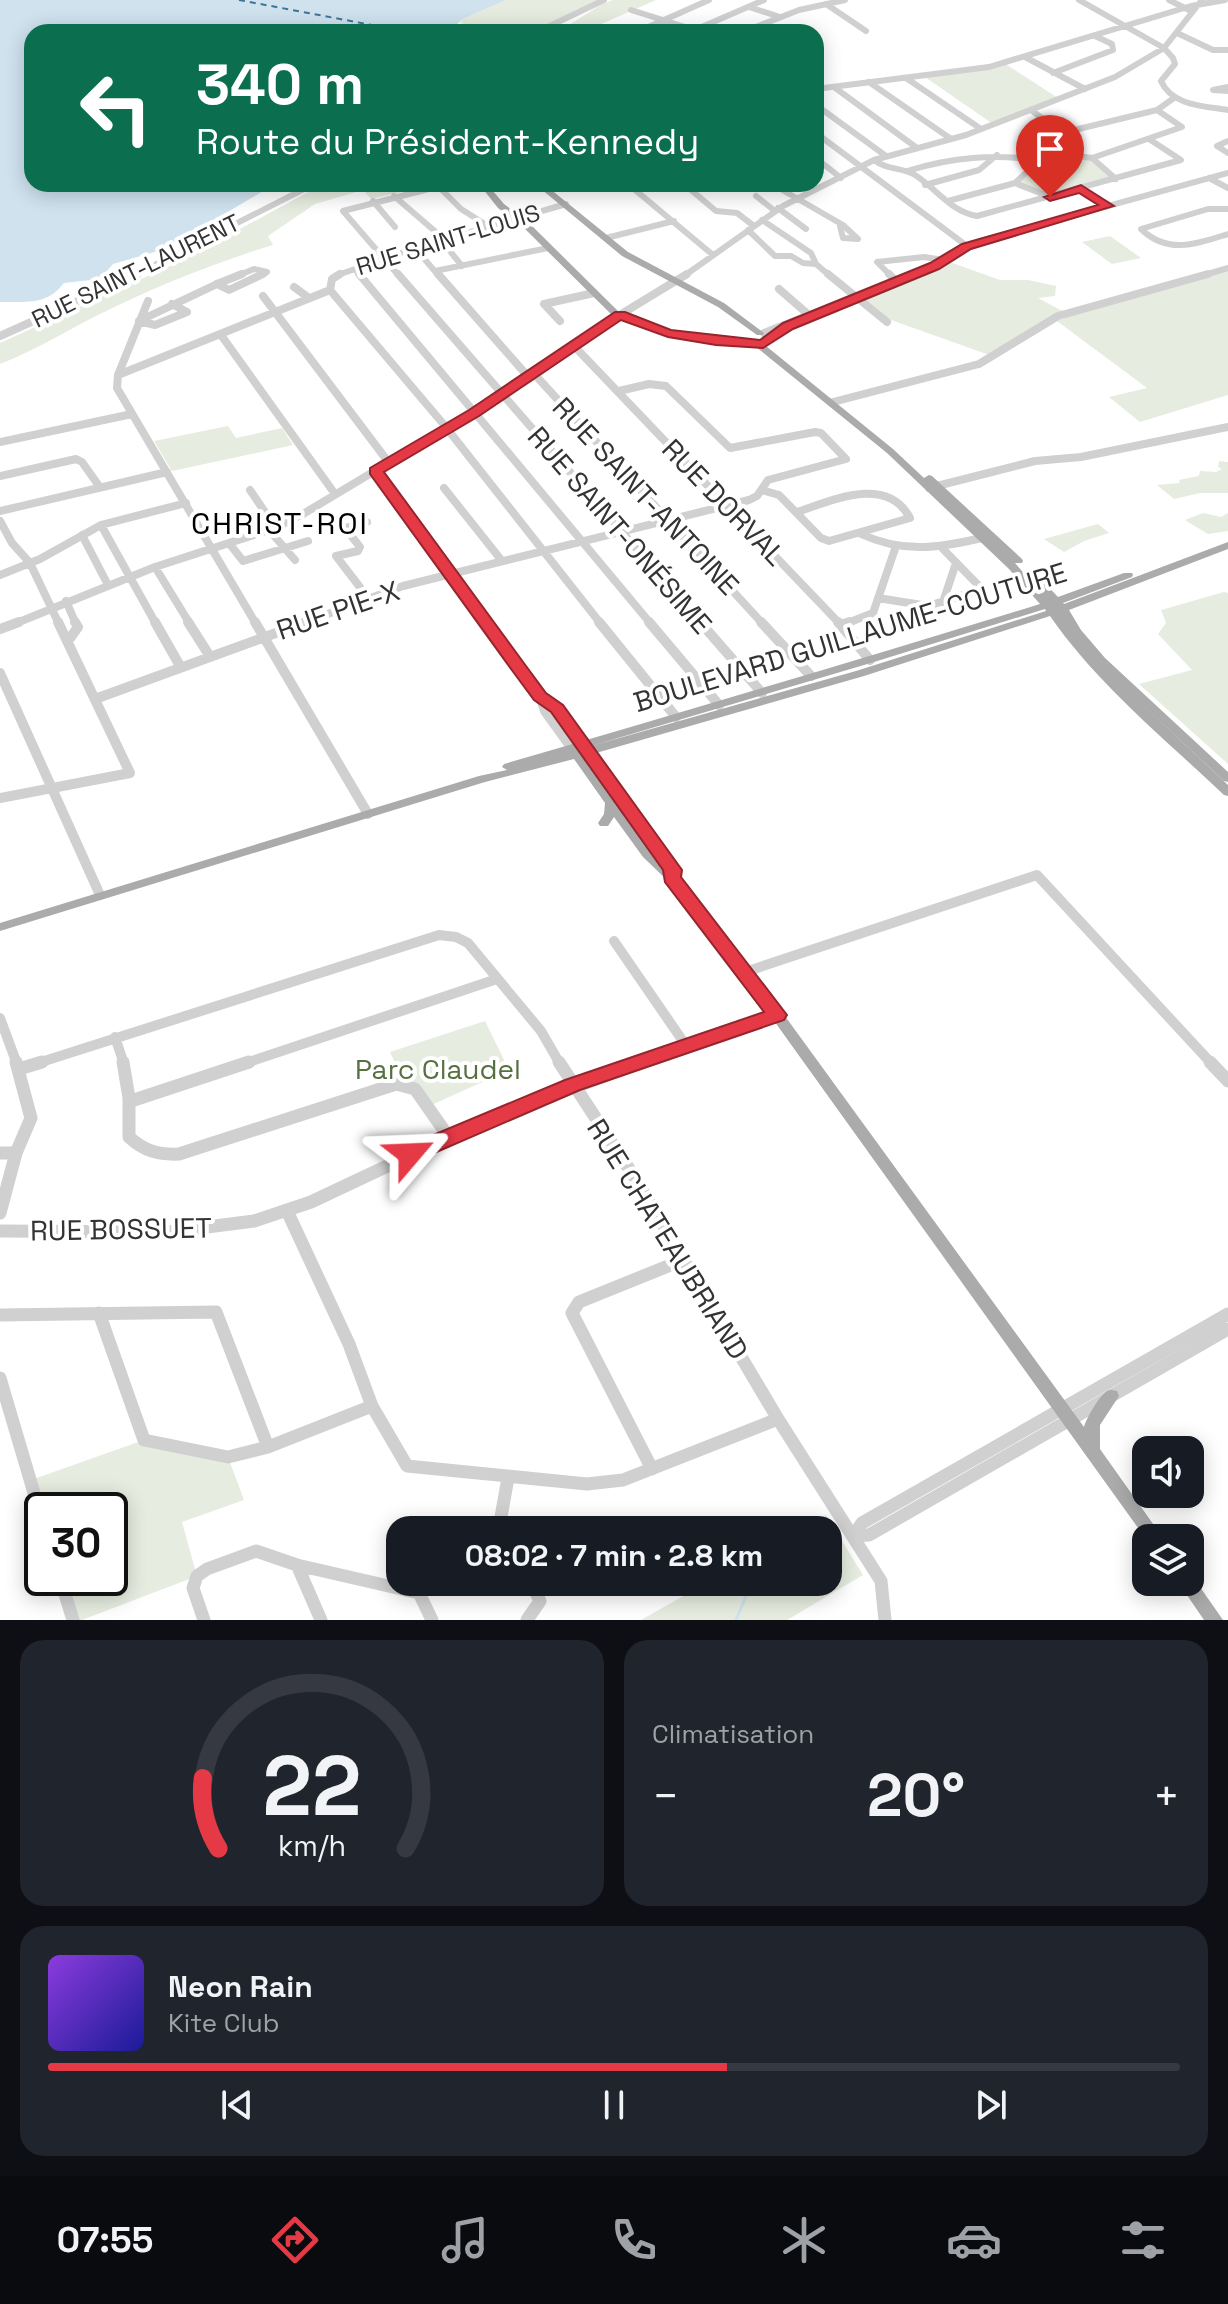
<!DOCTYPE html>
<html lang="fr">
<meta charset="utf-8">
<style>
:root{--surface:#171b24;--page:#20242c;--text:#f1f3f6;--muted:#9ea1a6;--line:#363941;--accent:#e63946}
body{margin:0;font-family:"Space Grotesk",sans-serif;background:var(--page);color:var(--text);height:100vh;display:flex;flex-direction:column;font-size:30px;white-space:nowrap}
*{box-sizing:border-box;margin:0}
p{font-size:26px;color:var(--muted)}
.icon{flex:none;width:44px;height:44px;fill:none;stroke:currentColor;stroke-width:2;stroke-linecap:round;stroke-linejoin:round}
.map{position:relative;height:1620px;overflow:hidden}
.panel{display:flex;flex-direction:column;gap:20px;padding:20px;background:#0d0f14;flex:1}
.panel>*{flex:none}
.banner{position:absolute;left:24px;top:24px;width:800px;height:168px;border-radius:24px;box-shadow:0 4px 20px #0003;background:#0b6e4f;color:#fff;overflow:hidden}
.controls{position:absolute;left:1132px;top:1436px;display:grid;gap:16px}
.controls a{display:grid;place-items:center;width:72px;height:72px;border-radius:16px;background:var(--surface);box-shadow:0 4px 20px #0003;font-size:40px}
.speed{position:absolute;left:24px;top:1492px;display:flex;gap:16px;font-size:40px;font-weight:700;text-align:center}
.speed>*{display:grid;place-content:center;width:104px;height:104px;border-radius:50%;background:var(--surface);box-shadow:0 4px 20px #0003;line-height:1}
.speed .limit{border:4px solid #111;border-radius:12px;background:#fff;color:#111}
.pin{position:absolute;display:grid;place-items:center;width:68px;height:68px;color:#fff;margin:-82px -34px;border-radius:50% 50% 50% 0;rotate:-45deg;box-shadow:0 0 8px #0007}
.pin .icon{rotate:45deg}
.me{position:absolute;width:88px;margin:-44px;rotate:64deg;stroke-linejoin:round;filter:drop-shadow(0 0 6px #0008)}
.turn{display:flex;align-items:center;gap:28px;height:168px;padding:0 40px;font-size:36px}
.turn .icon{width:104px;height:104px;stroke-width:2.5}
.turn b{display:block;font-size:56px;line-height:68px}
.big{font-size:60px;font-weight:700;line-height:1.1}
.panel .card{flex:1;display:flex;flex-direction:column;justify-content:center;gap:12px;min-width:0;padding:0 28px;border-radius:24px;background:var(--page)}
.panel .dial{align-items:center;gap:0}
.dial svg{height:208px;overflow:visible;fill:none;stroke:var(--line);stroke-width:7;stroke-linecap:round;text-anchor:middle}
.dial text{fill:var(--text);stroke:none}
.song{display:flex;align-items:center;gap:24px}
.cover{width:96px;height:96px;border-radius:12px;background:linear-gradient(135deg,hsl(270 70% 55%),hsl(240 70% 35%))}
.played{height:8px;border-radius:4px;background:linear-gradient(90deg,var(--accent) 60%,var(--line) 60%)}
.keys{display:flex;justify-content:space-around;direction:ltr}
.heat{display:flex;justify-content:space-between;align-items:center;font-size:44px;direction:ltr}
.panel .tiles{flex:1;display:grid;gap:20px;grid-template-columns:1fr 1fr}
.card:last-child{grid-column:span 2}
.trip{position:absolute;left:386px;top:1516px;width:456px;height:80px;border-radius:24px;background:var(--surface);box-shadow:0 4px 20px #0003;font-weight:700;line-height:80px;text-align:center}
.tab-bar{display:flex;height:128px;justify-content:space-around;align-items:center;background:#090b0e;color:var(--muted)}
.tab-bar .icon{width:56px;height:56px}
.tab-bar .current{color:var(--accent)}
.tab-bar b{font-size:36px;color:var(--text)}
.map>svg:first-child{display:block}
</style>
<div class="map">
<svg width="1228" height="1620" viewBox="0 0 1228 1620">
<rect width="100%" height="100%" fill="#fff"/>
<!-- green -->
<path fill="#e6ecdf" d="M506,0H607L539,32H483L486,29L460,23L463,19Z
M613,0H656L583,32H558L602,4Z
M1004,63L1058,98L993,124L922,75Z
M1047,152L1092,158L1116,179L1050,197L1015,183Z
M323,184H435L371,199L363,190L315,204L268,236L273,245C211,264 152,288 94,317C63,333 33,351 0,364V343L183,260Z
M1110,236L1141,258L1112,264L1082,242Z
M944,260L1000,280H1028L1056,286L1055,296L1038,298L1066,313L995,357L891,320L887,322L856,298Z
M1228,271V395L1140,422L1109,397L1147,388L1057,321L1085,310Z
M228,426L236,438L282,428L293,445L172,471L154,441Z
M1219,461L1228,462V493H1200L1174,499L1157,485L1180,483L1179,480L1199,476L1200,471L1216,472L1222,469L1218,467Z
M1203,513L1221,517L1228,513V531L1208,534L1185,520Z
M1098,524L1109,533L1084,541L1064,552L1044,539Z
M1224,592L1228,593V764L1139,684L1192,670L1158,634L1166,623L1161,610Z
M485,1021L509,1070L427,1107L406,1085L390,1052Z
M144,1440L228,1457L244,1500L182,1522L197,1576L82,1620H73L61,1578H110V1510H42L31,1480Z
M826,1515L863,1575L787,1620H641L708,1582H828V1530H799Z"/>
<!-- water -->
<path fill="#cfe2ee" d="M0,0H506L463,19L448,32H32V184H275L165,249L113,264L100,279L64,283C48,304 29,302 5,302H0Z"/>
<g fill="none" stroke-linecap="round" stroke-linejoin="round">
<!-- stream -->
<path stroke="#cfe2ee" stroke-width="3" d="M736,1620L752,1582"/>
<!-- ferry -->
<path stroke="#3f7597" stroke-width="2" stroke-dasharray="6 5" stroke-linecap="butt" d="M239,0L409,32"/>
<!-- minor-far3 -->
<path stroke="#d0d0d0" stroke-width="6" d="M1079,0L1164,48L1173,58
M1169,0L1189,10
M826,4L866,31
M749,7L780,17
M631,10L698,31
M537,32L604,0
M637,32L709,0
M690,32L764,0
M743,32L799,10L845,0
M1177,33L1213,50H1228
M1025,57L1085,89
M1173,58L1175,64L1161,81C1172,106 1204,106 1228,110
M1053,73L1113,50L1112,44L1095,36
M906,78L981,129
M869,82L951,139
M834,87L917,148
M1228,87L1213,90L1228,91
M816,89L989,67L1191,6L1225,0
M816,105L886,156
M816,133L967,246
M1062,133L1157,110L1174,98
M1228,141L1217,146L1228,153
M1047,152L1092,158L1182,127L1157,110
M816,158L841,178
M1092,158L1116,179
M874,160C886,170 901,167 915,175C937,189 950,211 977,216L1181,160L1149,139
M907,171C953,157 992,154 1040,160
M1209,178L1228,188
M1015,183L1050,197
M628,184L713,255
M684,184L716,211L737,213L754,226
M772,184L843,225L858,239L843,238L840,226
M925,185L979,170L997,155
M438,186L461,209L488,226
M1081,189L1108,206
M394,196L444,239
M756,196L775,211
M373,201L395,227
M948,201L1015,183L1060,140L1062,133L1031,110
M778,208L806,229
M1228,209H1208L1141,229C1168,255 1196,244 1228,234
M762,220L811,253L816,264L830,276
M748,230L775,256H791
M606,238L674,221
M441,240L462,266
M415,248L439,276
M791,256L803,263L816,264
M355,269L361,276
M435,271L548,248
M133,276L314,184
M237,276L254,269L267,272L259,276
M335,276L415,248L566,204
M399,276L343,211L448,184
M684,276L783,206L874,160L966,135L1115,77L1164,48L1202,0
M891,276L877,262L924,257L944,260
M910,276L977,242L1228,173
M1201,276L1228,268"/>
<!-- minor-far2 -->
<path stroke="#d0d0d0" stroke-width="8" d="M359,274L651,624
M398,274L702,624
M438,274L524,372L537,377L763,624
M828,274L887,322
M889,274L897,282
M217,284L229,290L263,274
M217,284L242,274
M294,287L309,298
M779,289L810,316
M330,290L445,426L601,624
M330,290L332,279L340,274
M263,296L389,463
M148,301L118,375L117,388L256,624
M139,321L217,284
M139,321L155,325L187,312L172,304
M560,321L544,304L594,293
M764,333L914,274
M221,335L335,494
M0,336L138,274
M575,347L840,624
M118,375L330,290
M833,402L979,364L1058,316L1208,274
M0,442L132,414
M375,471L486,624
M0,476L76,459L82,462L99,486
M444,488L502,561
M929,488L1035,461L1081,457L1228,427
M250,490L269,518L280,525
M762,490L779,495L821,538L829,541L910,518C887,475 833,500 797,512
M0,511L167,472
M0,521L12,543L30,563L59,624
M367,522L345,528L360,547L358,551L336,556L369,599
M101,525L156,624
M269,530L295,560
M861,534C906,555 944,547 991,536
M82,535L108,585
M229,543L243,561L308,541
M155,567L190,624
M0,575L40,559L101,525L186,503
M878,598L928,606L982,589L943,549
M66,601L76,624
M943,602L956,563
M14,624L155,567L275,528L303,514L533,376L623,313L687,274
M301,624L403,586L749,500L757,496L768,480L846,459L821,433L815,432L730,448L666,386L649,384L619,391
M845,624L873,613L896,546"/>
<!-- minor-far1 -->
<path stroke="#d0d0d0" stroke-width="10" d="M155,622L180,666
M188,622L209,655
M255,622L368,814
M485,622L528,680L583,743
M599,622L676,717
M649,622L719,705
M700,622L762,693
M761,622L811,676
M838,622L870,660
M841,625L850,622
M0,629L19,622
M68,641L78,627L75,622
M0,673L100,895
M540,696L545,711L571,747
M95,699L306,622
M0,798L130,773L58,622
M614,941L687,1047
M745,972L1037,875L1212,1064
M0,1018L17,1064
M115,1037L124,1064
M35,1064L439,935L456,937L468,943L541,1031L560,1064
M243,1064L497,979
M638,1064L777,1015"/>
<!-- minor -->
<path stroke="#d0d0d0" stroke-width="13" d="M123,1062L129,1098V1137C144,1151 159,1155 179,1154L396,1084L415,1089L448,1136
M559,1062L635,1178L778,1419L881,1581L885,1620
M1210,1062L1228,1081
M19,1069L42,1062
M131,1101L249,1062
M0,1153H16
M0,1213L16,1153L31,1118L16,1062
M288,1213L349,1344L372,1406L407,1466L587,1484L623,1480L778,1419
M0,1231L168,1232L254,1221L311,1202L487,1119L643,1062
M99,1313L144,1440L228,1457L268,1447L372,1406
M0,1315L216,1312L268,1447
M0,1378L42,1520
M652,1469L572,1313L579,1302L683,1260
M507,1530L501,1517L508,1478
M853,1536L862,1523L1228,1314
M853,1536L869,1535L1228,1329
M297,1565L321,1620
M60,1578L73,1620
M204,1620L193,1588L197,1576L207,1569L256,1551L297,1565L419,1593L432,1620
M527,1620L540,1601L531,1582"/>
<!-- major -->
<path fill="#ababab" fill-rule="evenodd" d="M479,184H487L504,204L528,222L619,312L674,332L716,338L768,342L769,344L766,346L893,449L924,478L929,475L932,476L1022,559L1023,561L1022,563H1015L1028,578L1029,575H1037L1058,597L1124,573H1132L1133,575L1132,577L1063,603L1064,604L1228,542V549L1069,610L1081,630L1105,658L1228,772V782L1224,781L1113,677L1228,785V796L1224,795C1164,738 1097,684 1050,616L864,676L596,753L677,867L679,870L678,878L782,1012L1084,1427C1086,1419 1102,1390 1110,1390C1112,1389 1114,1391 1117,1391L1119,1396L1100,1425V1449L1163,1538L1146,1539L772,1018L668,881L643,857L614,817L608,826H600L598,823L604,814L605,803L574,759L485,782L0,931V923L479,776L507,770L502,767L504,764C682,712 862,659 1040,604L1009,569L887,453L755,346L716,344L672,337L613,316L522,226L498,208ZM1045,609L1046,611L856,671L591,746L874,662ZM586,756L657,857L584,757Z
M535,184H544L628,252L724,303L764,333L763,335H757L718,307L622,256Z
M1190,1575L1193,1577L1223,1620H1204L1178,1582H1190Z"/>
</g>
<!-- route -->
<path fill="#e63946" stroke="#96252e" stroke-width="2" d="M1081,185L1114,206L971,249L939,269L793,329L763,348L716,345L668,337L621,320L479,416L384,472L526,666L546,693L563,705L682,870L681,877L787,1015L784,1020L580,1090L418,1160L410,1162L402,1160L399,1154L402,1148L565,1080L764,1012L665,882L663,870L551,712L534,700L514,673L370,474V468L469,410L615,312H625L671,330L760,340L783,323L930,263L962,244L1098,205L1079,193L1050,201L1044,197Z"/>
<g text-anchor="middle" stroke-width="8" stroke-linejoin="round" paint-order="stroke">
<!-- far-street labels -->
<g font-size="24" fill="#333" stroke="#fff">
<text transform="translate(448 240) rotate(-17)" y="8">RUE SAINT-LOUIS</text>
<text transform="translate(136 271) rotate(-26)" y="8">RUE SAINT-LAURENT</text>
</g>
<!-- street labels -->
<g font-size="28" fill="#333" stroke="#fff">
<text transform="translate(646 496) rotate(47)" y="10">RUE SAINT-ANTOINE</text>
<text transform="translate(724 502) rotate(46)" y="10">RUE DORVAL</text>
<text transform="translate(620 530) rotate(49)" y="10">RUE SAINT-ONÉSIME</text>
<text transform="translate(338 610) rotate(-19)" y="10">RUE PIE-X</text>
<text transform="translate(850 637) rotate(-17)" y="10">BOULEVARD GUILLAUME-COUTURE</text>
<text transform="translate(121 1229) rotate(-1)" y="10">RUE BOSSUET</text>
<text transform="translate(668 1239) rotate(58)" y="10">RUE CHATEAUBRIAND</text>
</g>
<!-- park labels -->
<g font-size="28" fill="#56703f" stroke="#fff">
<text x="438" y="1079">Parc Claudel</text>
</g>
<!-- neighbourhood labels -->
<g font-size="30" letter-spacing="2" fill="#000" stroke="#fff">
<text x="280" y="534">CHRIST-ROI</text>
</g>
</g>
</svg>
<div class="controls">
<a><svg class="icon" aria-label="sound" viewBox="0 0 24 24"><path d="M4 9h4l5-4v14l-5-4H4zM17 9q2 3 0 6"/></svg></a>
<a><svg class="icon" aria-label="layers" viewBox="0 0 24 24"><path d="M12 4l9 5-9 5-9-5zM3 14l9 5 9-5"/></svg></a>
</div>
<div class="speed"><div class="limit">30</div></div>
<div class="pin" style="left:1050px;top:197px;background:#d93025"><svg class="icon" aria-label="arrive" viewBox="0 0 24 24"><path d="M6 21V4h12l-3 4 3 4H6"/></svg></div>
<svg class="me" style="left:410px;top:1154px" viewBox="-20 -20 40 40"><path d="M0-17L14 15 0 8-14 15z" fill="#e63946" stroke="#fff" stroke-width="4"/></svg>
<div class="trip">08:02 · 7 min · 2.8 km</div>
<div class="banner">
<div class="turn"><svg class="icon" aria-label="left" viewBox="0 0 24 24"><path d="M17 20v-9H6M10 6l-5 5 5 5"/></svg><div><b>340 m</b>Route du Président-Kennedy</div></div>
</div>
</div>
<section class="panel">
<div class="tiles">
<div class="card dial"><svg viewBox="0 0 100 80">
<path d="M14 69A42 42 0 1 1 86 69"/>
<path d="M14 69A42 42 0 0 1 8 42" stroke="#e63946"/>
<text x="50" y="56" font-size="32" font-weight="700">22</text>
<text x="50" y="72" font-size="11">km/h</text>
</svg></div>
<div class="card"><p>Climatisation</p>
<div class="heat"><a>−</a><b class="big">20°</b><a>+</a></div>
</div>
<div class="card">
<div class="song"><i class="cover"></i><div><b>Neon Rain</b><p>Kite Club</p></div></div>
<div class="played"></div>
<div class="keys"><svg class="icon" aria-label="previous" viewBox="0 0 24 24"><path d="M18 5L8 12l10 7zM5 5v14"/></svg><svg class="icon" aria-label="pause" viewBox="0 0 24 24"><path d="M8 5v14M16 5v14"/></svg><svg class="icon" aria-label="next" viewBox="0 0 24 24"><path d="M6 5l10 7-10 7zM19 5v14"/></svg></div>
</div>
</div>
</section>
<nav class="tab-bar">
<b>07:55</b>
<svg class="icon current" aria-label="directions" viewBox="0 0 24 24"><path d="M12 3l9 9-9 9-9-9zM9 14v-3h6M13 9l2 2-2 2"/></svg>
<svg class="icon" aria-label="music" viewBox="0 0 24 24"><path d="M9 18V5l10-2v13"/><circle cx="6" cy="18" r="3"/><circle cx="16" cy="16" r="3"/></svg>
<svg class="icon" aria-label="phone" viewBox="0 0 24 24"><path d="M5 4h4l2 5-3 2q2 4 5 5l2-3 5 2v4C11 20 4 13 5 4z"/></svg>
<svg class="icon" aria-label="climate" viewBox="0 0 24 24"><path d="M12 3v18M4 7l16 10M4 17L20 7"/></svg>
<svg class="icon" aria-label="car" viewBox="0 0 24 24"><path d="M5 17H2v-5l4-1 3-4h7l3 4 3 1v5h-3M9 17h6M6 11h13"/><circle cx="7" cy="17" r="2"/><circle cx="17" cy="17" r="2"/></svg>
<svg class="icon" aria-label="filters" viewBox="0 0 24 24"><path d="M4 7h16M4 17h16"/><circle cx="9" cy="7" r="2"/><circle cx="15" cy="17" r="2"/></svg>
</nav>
